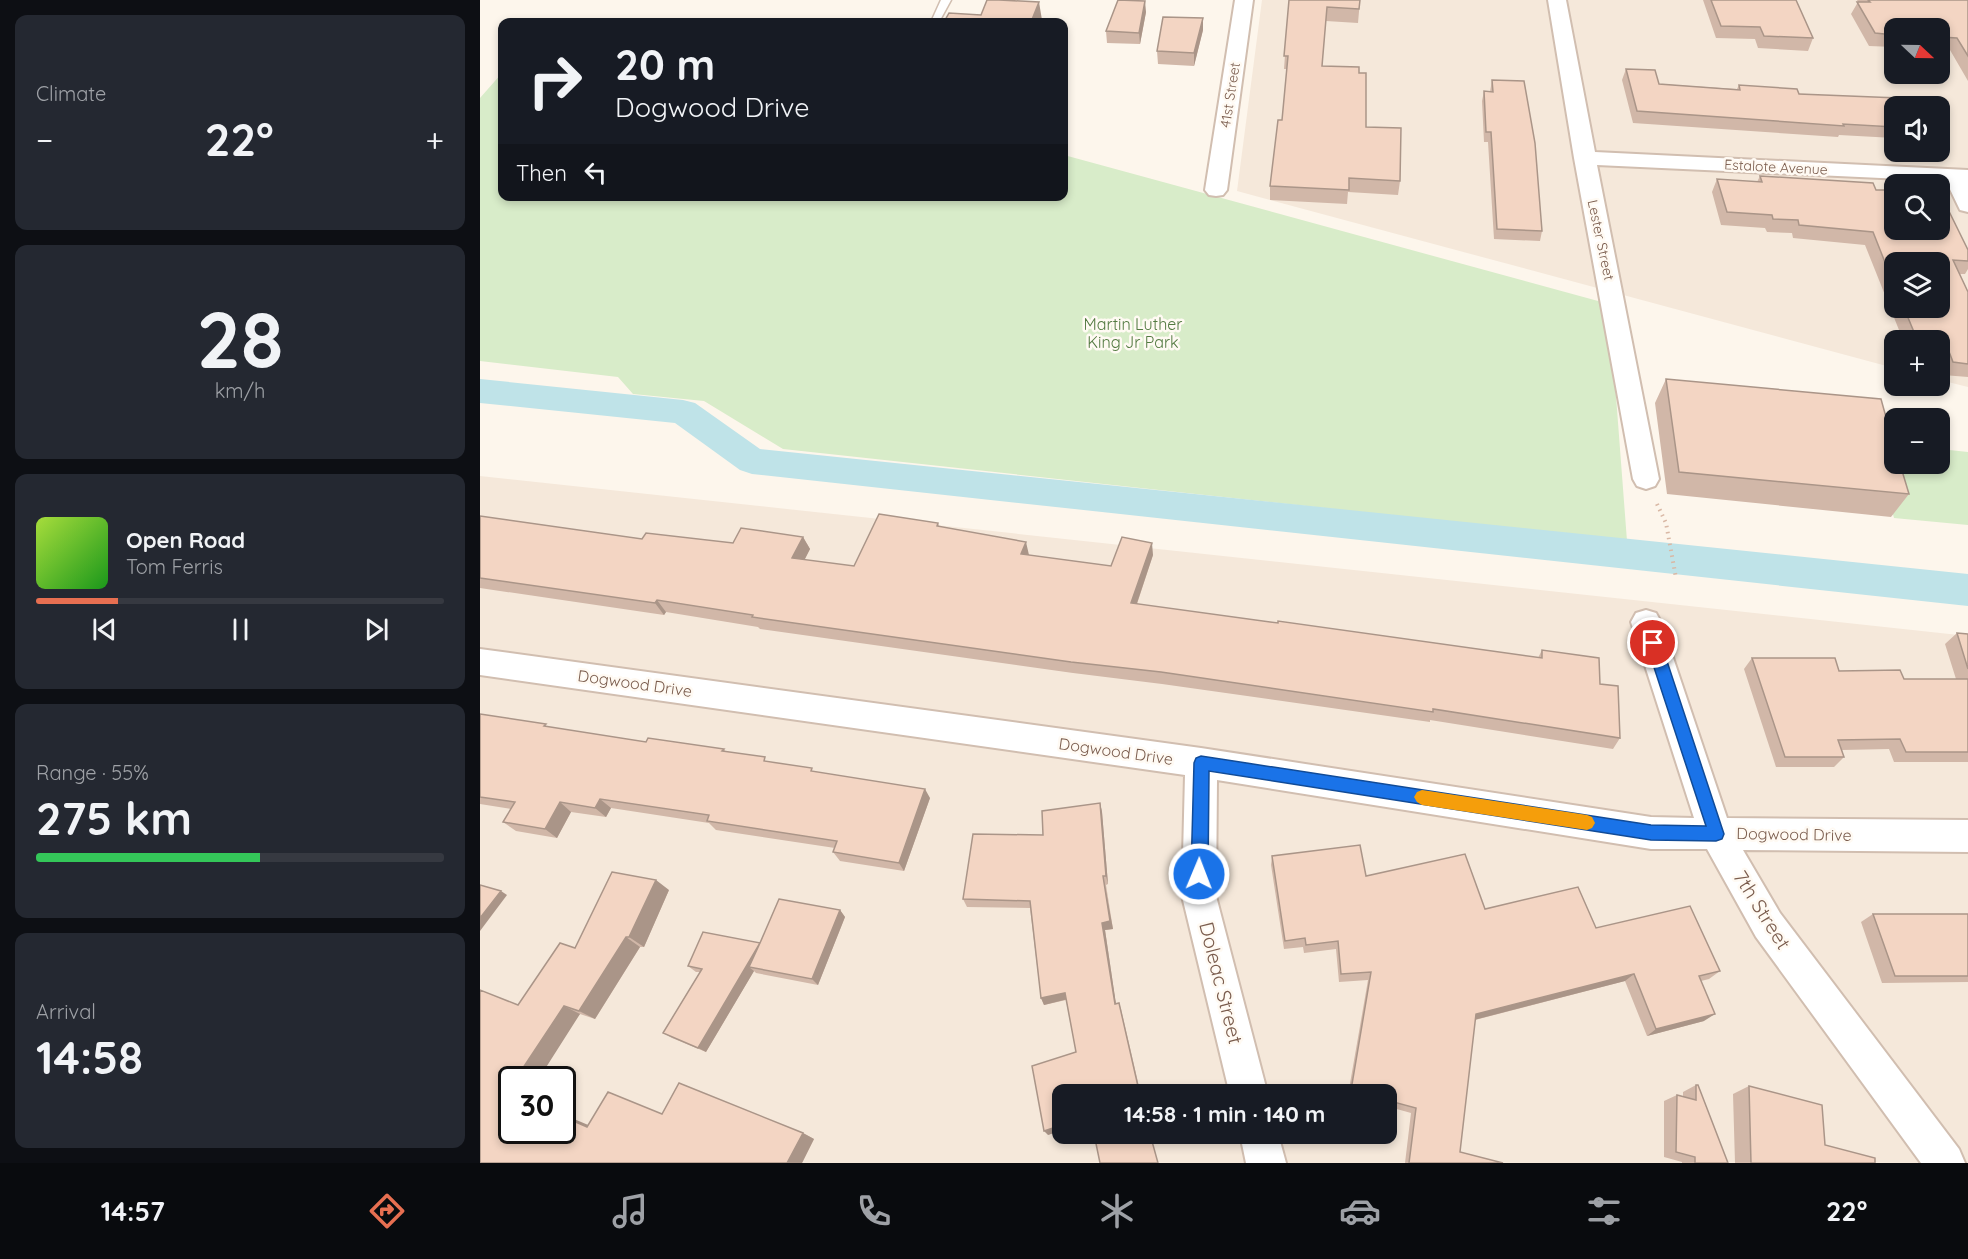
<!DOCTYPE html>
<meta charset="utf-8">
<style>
:root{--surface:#171b24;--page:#242831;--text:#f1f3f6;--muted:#9ea1a6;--line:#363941;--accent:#e76f51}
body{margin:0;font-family:Quicksand,sans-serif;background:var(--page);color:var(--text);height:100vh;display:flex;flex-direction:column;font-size:22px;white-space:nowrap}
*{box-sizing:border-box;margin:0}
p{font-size:20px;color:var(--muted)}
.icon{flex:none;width:33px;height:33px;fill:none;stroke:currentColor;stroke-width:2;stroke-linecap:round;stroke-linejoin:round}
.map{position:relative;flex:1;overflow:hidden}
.details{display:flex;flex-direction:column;gap:15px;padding:15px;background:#0d0f14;width:480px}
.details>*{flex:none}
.guide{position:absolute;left:18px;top:18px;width:570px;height:183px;border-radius:12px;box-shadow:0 3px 9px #0003;background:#171b24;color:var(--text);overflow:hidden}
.needle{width:39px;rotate:112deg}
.fabs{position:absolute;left:1404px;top:18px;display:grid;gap:12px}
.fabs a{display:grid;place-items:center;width:66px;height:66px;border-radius:12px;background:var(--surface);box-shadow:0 3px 9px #0003;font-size:30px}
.speed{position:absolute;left:18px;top:1066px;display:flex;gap:12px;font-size:30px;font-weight:700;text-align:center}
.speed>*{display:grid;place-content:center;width:78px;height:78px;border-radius:50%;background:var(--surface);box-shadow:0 3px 9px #0003;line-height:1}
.speed .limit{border:3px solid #111;border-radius:9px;background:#fff;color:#111}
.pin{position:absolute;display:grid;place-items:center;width:51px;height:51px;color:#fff;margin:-26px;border:3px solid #fff;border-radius:50%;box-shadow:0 2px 6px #0007}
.me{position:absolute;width:66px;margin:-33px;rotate:1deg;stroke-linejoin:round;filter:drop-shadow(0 0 4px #0008)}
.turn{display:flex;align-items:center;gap:21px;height:126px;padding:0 18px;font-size:27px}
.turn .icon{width:78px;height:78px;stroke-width:2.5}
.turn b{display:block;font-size:42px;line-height:51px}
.then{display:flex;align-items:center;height:57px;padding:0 18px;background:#0003;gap:12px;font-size:22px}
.big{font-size:45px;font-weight:800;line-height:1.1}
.details .widget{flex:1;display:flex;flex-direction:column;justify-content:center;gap:9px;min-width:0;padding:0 21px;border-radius:12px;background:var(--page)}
.details .dial{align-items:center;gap:0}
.dial b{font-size:78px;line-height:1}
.song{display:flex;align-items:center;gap:18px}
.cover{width:72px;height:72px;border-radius:9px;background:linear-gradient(135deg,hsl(80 70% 55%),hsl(120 70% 35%))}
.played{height:6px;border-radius:3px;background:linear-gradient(90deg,var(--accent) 20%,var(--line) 20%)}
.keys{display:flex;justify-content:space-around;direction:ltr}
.heat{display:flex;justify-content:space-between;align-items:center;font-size:33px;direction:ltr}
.charge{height:9px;border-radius:4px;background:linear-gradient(90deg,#34c759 55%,var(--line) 0)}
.trip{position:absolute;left:572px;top:1084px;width:345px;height:60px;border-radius:12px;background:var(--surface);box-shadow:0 3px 9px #0003;font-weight:800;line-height:60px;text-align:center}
.menu{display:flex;height:96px;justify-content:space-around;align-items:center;background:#090b0e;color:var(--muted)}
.menu .icon{width:42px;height:42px}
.menu .current{color:var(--accent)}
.menu b{font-size:27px;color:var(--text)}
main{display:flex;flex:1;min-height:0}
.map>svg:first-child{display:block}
</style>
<main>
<section class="details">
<div class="widget"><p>Climate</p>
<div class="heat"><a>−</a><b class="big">22°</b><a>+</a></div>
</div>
<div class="widget dial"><b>28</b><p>km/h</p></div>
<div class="widget">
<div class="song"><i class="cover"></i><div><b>Open Road</b><p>Tom Ferris</p></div></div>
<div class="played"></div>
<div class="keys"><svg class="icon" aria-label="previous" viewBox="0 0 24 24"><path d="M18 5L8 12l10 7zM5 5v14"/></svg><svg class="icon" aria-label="pause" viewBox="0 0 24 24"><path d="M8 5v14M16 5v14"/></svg><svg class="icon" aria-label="next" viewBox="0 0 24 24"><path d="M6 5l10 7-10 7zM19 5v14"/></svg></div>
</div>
<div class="widget"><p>Range · 55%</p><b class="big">275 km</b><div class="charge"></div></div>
<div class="widget"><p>Arrival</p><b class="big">14:58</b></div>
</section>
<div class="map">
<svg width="1488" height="1163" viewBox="0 0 1488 1163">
<rect width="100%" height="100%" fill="#fdf6ec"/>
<!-- residential -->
<path fill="#f5e8da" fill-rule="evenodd" d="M782,0H1488V387L1460,380V340H1414V368L757,191ZM1414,28H1460V74H1414ZM1414,106H1460V152H1414ZM1414,184H1460V230H1414ZM1414,262H1460V308H1414Z
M0,476L1488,636V1163H0ZM32,1080H82V1131H32ZM582,1095H906V1134H582Z"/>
<!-- green -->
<path fill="#d8ecc9" d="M22,73V196H584V155L1129,304L1147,541L303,449L224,401L153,394L138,377L0,361V98Z
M1393,442L1414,445V464H1460V449L1488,452V525L1414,518Z"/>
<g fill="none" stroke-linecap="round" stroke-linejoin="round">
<!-- canal -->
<path fill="#bfe3e8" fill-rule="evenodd" d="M0,379L203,400L215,403L280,449L1488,574V606L272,474L260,470L195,423L0,403Z"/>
<defs>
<path id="lane" d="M461,0H471L459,22H451Z"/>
<path id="street" d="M755,0H773L747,190L743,195L736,196L729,195L725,190Z
M1068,0H1086L1115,152L1488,170V212L1480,210L1466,181L1117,165L1179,479L1175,486L1166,489L1157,486L1153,479L1094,158Z
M1166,610L1176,613L1181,622L1247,818L1488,820V852L1263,850L1300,913L1479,1149L1485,1163H1441L1276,937L1227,849H1171L737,780L736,896L788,1095H750L702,896L705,775L0,675V649L721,748L1171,817L1214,818L1151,622L1156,613Z
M760,1134H798L806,1163H766Z"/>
</defs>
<!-- lane casing -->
<use href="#lane" stroke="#d1beb0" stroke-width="3"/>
<!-- street casing -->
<use href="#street" stroke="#d1beb0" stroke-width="4"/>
<!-- path -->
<path stroke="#d9b8a5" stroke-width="4" stroke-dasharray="1.5 4.5" stroke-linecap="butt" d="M1177,504L1186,523L1196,578"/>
<!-- lane -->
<use href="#lane" fill="#fff" fill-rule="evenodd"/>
<!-- street -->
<use href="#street" fill="#fff" fill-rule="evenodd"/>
</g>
<!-- wall -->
<path fill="#d1b7a8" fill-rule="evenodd" d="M809,0H880L878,23L846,21L842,66L879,73L886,127L920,181L918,195L868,192L867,204L790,200V186L802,120L807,69H804Z
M1223,0H1316L1333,38L1328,51L1278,48L1275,39L1236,38Z
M1377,0H1488V81L1470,50H1460V28H1414V47L1389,46L1371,14L1378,2Z
M666,12L660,44L627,43L626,31Z
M723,30L714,66L678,64L677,51Z
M1146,69L1179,84L1257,89L1259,85L1414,106V138L1359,135L1358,137L1153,123L1142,80Z
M1012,80L1062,231L1060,241L1014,239L1008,142H1004L1002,101L1004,91L1010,92Z
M1280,176L1396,190L1488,250V269L1485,274H1480L1488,292V377L1463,375L1460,365V340H1423L1385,245L1313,238L1312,233L1287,232L1285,228L1241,225L1232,192L1237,179L1277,182ZM1414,262L1460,308H1414Z
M1186,379L1429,494L1411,517L1187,494L1175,403Z
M0,516L162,539L253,543L323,537L330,549L324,560L374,566L458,523L459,526L549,555L631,566L673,555L657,604L1058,658L1062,650L1120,684L1140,738L1133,749L950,720V722L682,684L593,673L280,629L278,627L186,612L184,615L0,588Z
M1477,633L1488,634V762H1414L1409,749L1362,750L1364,757L1354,767H1296L1264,669L1272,658L1359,671L1424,679H1476L1465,644Z
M0,714L69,727L166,742L244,749L246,752L450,798L424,871L360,861L353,852L355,848L236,830L229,823L131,808L126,817L91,812L77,838L36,831L23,822L31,809L0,804Z
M620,803L622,812L628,884L626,885L633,929L625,930L636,1004L639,1003L641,1009L661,1095H582V1130L568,1135L596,1052L586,1000L564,1005L561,998L550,908L487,907L483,899L563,835Z
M792,856L886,876L1005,909L1116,928L1240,971L1229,979L1221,981L1224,1021L1167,1036L1145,981L995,1020L980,1152L1023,1163H925L931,1113L906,1106V1095H868L888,980L859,982L856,949L824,953L823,947L804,949L791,865Z
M189,890L164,947H160L115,1019L100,1014L32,1080V1131L108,1125L182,1114L323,1133L334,1139L322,1163H0L38,1005L95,948Z
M360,910L365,917L338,985L276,973L274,971L226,1052L192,1038L183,1033L220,972H216L208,966L280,943Z
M1393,914H1488V982L1402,983L1381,922Z
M1216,1085L1248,1163H1202V1162L1184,1157V1101L1197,1095L1203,1097V1092Z
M1269,1086L1345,1145L1395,1163H1255L1253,1094Z"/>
<!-- shaded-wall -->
<path fill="#aa9588" d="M665,1L666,12L660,44L659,33Z
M559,2L562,20L561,22H551Z
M723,18V30L714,66V53Z
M323,537L330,549L319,571L312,558Z
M546,542L549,555L544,567L541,554Z
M672,543L673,555L653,615L651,603Z
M177,600L186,612L184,615L175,603Z
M445,789L450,798L424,871L419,863Z
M120,799L131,808L126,817L115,808Z
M80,802L91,812L77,838L65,829Z
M620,803L622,812L628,884L626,876Z
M623,876L633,929L625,930L637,1011L635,1004L622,923Z
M176,880L189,890L164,947L149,937Z
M21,891L27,895L0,931V918Z
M360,910L365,917L338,985L332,979Z
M146,937L160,947L115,1019L99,1011Z
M280,943L269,967L274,971L226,1052L218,1048Z
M1154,974L1145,981L990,1021L996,1014Z
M585,993L588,999L564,1005L561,998Z
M84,1006L100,1014L58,1080H35Z
M1235,1014L1224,1021L1167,1036L1176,1029Z
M82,1114L125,1132L107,1127L82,1116Z
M582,1125V1130L568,1135L564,1131Z
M323,1133L334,1139L322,1163H307Z"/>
<!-- building -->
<path fill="#f3d5c3" stroke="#aa9588" stroke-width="1.5" d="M507,0H519L559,2L551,22H464L469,13L501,15Z
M638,0L665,1L659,33L626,31Z
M809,0H880L879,9L847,7L842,66L879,67V73H886V127L921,128L920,181L869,178V190L790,186L798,120H802L808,56H804Z
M1231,0H1316L1333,38L1284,36L1280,27L1241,26Z
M1388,0H1488V56L1477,38L1460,37V28H1414V35L1395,33L1377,2H1390Z
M683,17L723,18L714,53L677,51Z
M1146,69L1175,70L1179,84L1260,90L1259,85L1317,89L1319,94L1444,99L1448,106H1414V127L1363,124L1364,126L1157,111Z
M1012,80L1044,81L1055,143L1062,231L1017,229L1011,132H1006L1004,91L1013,92Z
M1280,176L1393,183L1396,190H1414V230H1460V193L1488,250V261L1473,260L1488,292V364L1473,362L1468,349H1460V340H1443L1440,333L1434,332L1424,308H1460V262H1414V285L1393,232L1319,225L1318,220L1293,219L1292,215L1247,212L1237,179L1282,182Z
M1186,379L1401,399L1414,446V464H1420L1429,494L1199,472Z
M399,514L458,523L457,526L546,542L541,554L631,566L642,537L672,543L651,603L798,623V621L1062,658V650L1119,658L1120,684L1138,686L1140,738L953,709V712L681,672L591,662L272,617L273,615L177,600L175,603L0,578V516L162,539L166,533L253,543L261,528L323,537L312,558L374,566Z
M1477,633L1488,634V669Z
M1272,658H1355L1359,671L1420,670L1424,679H1488V752H1426L1420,739L1358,740L1364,757H1305Z
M0,714L66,724L64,726L166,742L168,738L244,749L242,751L285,757L284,761L332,768L331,771L445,789L419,863L353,852L357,841L227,821L229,815L120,799L115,808L80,802L65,829L23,822L35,802L0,797Z
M620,803L626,876H623L630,921L622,923L635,1004L639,1003L660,1095H582V1125L564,1131L552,1066L596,1052L585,993L561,998L550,901L483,899L493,834L563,835L562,811Z
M880,845L886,876L985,854L1005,909L1098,887L1116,928L1210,906L1240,971L1219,976L1235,1014L1176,1029L1154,974L996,1014L980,1152L1023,1163H929L936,1108L906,1100V1095H889L871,1090L891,972L861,974L858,941L826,945L825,938L805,941L792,856Z
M132,872L176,880L149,937H146L99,1011L84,1006L35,1080H32V1086L28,1092L32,1094V1131H82V1116L107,1127L128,1092L182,1114L199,1083L323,1133L307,1163H0V990L38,1005L80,943L95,948Z
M0,885L21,891L0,918Z
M299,899L360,910L332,979L269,967L280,943L218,1048L183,1033L222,969L208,966L223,932L280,943Z
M1393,914H1488V976H1415Z
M1216,1085H1218L1248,1163H1215V1157L1196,1152L1197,1095L1216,1100Z
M1269,1086L1342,1105L1345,1145L1395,1158V1163H1271Z
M614,1134H670L678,1163H620Z"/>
<!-- route -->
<path fill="#1a73e8" stroke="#114b97" stroke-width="1.5" d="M1173,637L1178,638L1181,643L1244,834L1242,839L1236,841L1171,840L729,771L728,874L725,880L719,882L714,880L711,874L714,763L716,758L721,756L1171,825L1226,826L1166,643L1168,638Z"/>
<!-- slow -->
<path fill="#f59e0b" d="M942,790L1107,815L1112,817L1115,823L1112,828L1107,830L942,805L937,802L934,797L937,792Z"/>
<g text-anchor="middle" stroke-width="5" stroke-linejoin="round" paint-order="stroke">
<!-- far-street labels -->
<g font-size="14" fill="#7a5c4d" stroke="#fffaf3">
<text transform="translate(750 95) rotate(-81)" y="5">41st Street</text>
<text transform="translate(1296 167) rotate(3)" y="5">Estalote Avenue</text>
<text transform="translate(1121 240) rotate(78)" y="5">Lester Street</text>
</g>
<!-- park labels -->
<g font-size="16" fill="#537a41" stroke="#fffaf3">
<text x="653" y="330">Martin Luther<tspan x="653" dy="18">King Jr Park</tspan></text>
</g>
<!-- street labels -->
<g font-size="16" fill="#7a5c4d" stroke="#fffaf3">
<text transform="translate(155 683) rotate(8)" y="6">Dogwood Drive</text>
<text transform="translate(636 751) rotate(8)" y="6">Dogwood Drive</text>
<text transform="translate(1314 834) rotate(1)" y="6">Dogwood Drive</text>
</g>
<!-- near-street labels -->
<g font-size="20" fill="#7a5c4d" stroke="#fffaf3">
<text transform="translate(1282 910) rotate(58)" y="7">7th Street</text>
<text transform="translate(741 983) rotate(76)" y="7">Doleac Street</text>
</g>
</g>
</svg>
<div class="fabs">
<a><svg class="needle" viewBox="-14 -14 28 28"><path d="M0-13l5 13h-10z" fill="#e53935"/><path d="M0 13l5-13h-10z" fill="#9ea1a6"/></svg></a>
<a><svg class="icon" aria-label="sound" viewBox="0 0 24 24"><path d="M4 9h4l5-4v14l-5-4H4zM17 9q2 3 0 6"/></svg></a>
<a><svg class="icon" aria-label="search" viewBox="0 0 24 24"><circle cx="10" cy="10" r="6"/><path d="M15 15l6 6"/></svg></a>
<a><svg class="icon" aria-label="layers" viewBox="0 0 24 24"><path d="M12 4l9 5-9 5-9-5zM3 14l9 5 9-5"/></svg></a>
<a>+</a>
<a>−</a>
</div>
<div class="speed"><div class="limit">30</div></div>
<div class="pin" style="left:1173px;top:643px;background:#d93025"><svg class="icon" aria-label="arrive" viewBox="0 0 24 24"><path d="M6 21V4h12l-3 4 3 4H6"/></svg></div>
<svg class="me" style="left:719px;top:874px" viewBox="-20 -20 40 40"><circle r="17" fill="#1a73e8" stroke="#fff" stroke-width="3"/><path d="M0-11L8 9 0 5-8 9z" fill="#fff"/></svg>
<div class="trip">14:58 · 1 min · 140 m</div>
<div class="guide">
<div class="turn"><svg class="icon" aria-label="right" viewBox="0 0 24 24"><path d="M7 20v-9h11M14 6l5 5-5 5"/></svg><div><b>20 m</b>Dogwood Drive</div></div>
<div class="then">Then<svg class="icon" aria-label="left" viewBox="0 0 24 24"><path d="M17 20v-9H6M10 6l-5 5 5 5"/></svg></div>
</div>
</div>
</main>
<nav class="menu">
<b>14:57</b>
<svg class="icon current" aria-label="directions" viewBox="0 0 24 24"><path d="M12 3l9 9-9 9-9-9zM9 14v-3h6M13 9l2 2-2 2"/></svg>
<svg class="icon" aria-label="music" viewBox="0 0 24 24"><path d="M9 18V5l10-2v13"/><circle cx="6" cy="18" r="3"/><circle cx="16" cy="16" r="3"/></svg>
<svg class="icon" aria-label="phone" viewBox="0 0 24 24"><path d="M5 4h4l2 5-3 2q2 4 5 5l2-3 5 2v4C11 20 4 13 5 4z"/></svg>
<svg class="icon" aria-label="climate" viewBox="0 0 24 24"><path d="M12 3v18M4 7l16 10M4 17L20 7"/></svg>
<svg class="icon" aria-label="car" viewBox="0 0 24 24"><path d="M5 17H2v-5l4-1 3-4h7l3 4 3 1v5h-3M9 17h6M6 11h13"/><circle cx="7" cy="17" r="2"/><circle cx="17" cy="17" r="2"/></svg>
<svg class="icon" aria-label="filters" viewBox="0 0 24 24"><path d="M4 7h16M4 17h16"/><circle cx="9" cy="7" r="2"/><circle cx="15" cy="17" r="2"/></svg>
<b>22°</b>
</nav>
